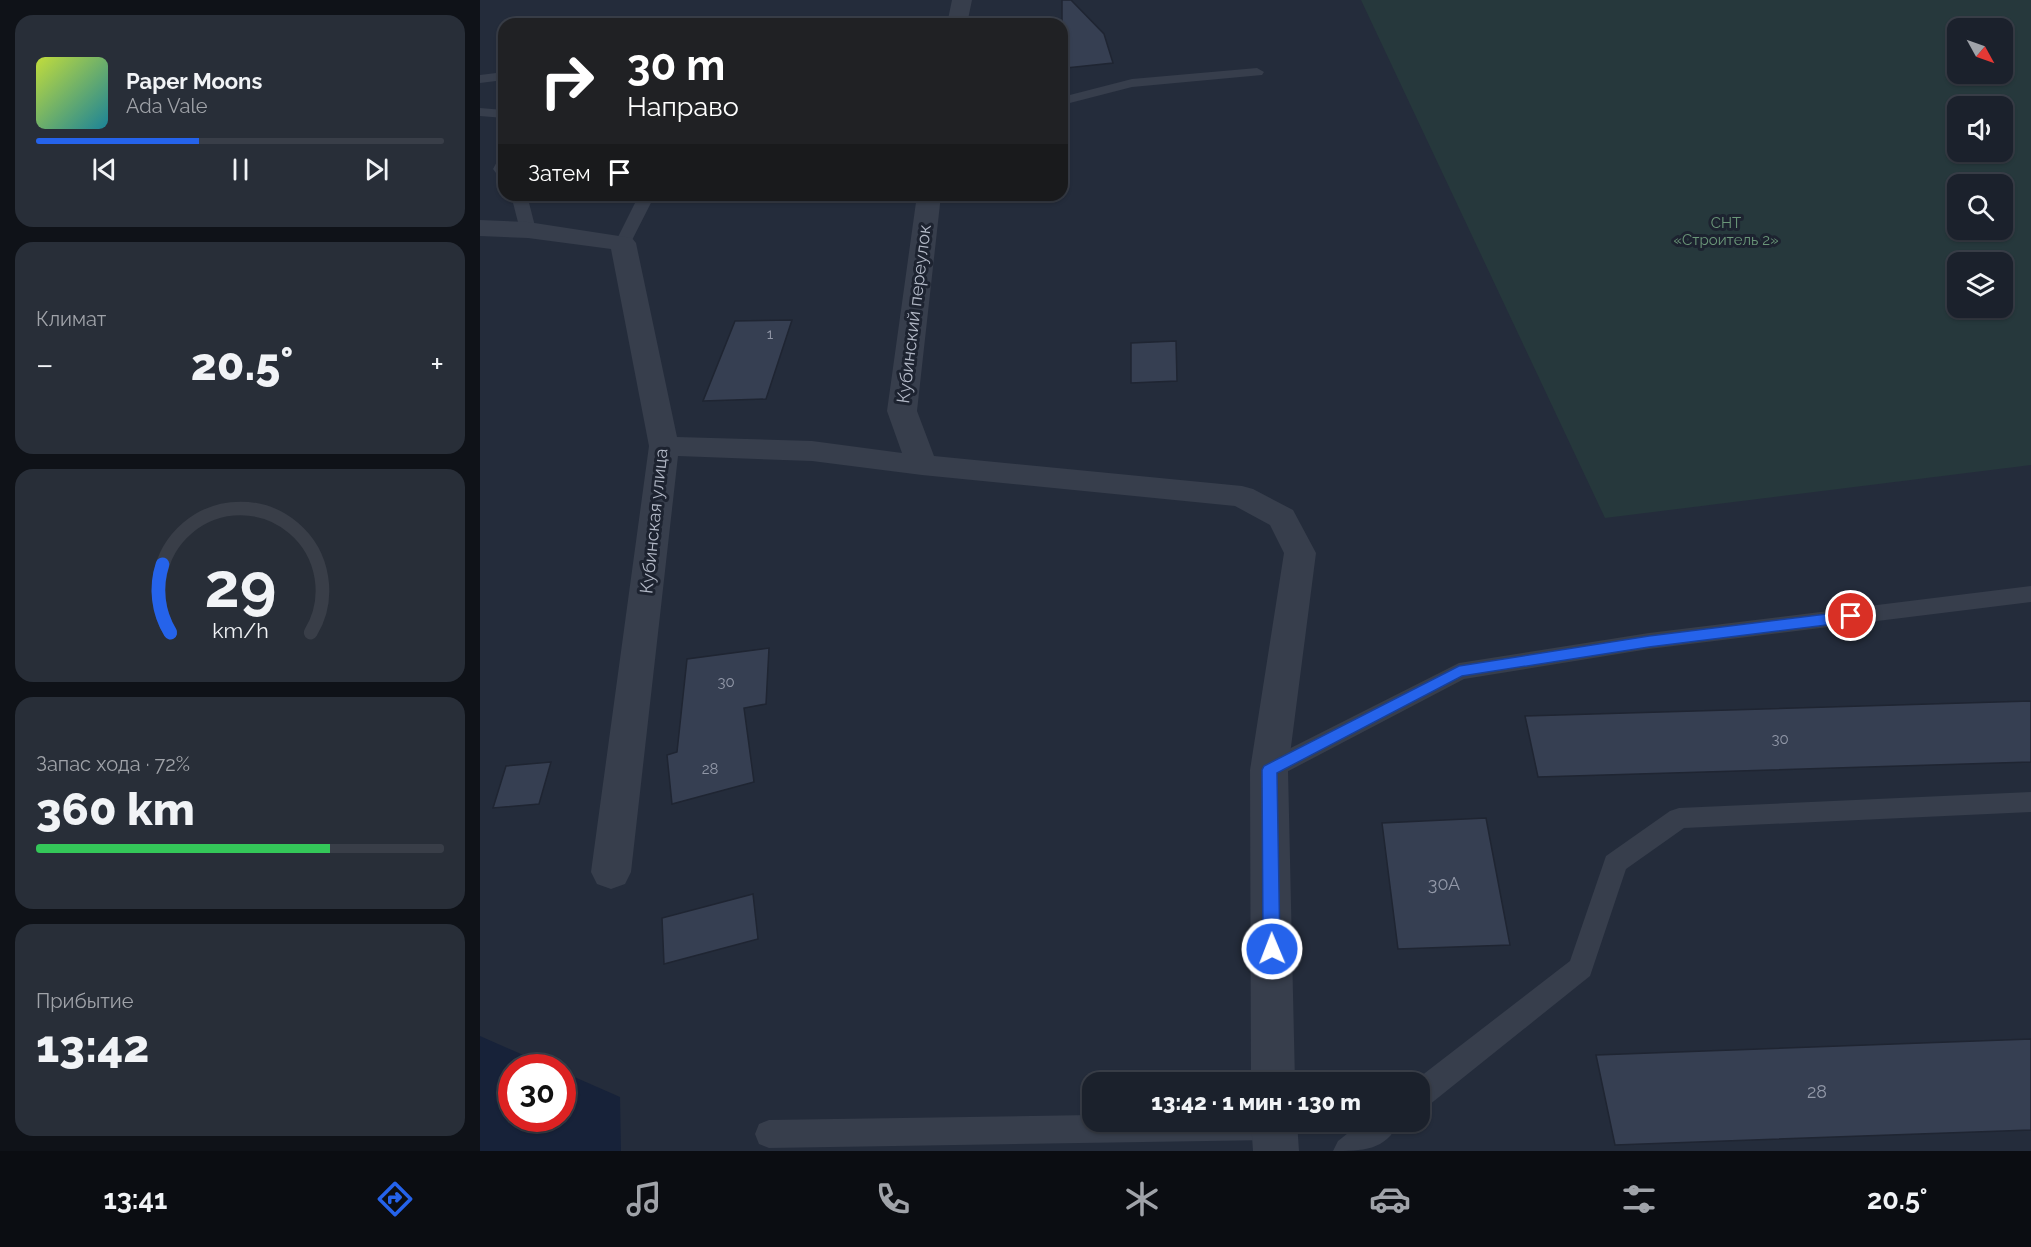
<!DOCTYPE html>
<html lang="ru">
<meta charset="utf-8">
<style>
:root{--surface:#1b212c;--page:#282e38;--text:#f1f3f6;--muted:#a0a3a9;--line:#393e48;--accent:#2563eb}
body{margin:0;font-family:Raleway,sans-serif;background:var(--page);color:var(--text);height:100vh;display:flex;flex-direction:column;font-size:22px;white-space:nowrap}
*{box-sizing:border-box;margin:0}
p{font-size:20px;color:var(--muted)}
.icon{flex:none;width:33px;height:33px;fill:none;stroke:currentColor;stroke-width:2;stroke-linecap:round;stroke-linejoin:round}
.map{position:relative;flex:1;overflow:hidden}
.sheet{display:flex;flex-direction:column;gap:15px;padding:15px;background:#0f1218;width:480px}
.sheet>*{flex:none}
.guide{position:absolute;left:18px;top:18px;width:570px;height:183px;border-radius:18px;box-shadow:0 2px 4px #0004,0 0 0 2px var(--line);background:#202124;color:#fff;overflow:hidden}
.needle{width:39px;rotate:130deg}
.fabs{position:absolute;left:1467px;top:18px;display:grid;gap:12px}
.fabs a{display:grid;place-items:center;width:66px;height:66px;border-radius:12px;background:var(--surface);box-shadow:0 2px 4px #0004,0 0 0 2px var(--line);font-size:30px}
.speed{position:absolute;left:18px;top:1054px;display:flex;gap:12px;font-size:30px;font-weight:700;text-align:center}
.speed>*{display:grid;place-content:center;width:78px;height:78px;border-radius:50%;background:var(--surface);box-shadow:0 2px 4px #0004,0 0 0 2px var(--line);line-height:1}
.speed .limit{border:9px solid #d22;background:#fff;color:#111}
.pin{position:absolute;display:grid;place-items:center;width:51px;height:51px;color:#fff;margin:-26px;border:3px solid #fff;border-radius:50%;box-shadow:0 2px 6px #0007}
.me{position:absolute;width:66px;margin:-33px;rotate:359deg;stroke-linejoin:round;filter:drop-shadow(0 0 4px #0008)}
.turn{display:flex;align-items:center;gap:21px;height:126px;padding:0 30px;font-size:27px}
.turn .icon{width:78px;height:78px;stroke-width:2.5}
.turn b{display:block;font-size:42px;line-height:51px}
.then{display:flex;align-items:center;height:57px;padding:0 30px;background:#0003;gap:12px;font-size:22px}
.big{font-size:45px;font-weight:800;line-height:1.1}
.sheet .tile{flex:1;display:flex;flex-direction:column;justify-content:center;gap:9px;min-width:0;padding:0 21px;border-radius:18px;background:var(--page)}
.sheet .dial{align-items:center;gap:0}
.dial svg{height:156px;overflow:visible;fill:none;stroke:var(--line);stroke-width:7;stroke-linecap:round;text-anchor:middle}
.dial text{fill:var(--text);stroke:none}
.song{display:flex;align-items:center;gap:18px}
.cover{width:72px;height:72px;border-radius:9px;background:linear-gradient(135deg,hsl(70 70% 55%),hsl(190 70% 35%))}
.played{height:6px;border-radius:3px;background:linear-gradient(90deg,var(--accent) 40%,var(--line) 40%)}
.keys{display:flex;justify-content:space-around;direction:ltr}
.heat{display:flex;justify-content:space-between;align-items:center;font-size:33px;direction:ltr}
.charge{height:9px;border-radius:4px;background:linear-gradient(90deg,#34c759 72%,var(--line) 0)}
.trip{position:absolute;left:602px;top:1072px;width:348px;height:60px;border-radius:18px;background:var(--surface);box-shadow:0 2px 4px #0004,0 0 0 2px var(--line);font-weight:800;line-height:60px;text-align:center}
.tabs{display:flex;height:96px;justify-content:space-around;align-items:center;background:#0b0d12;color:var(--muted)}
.tabs .icon{width:42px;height:42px}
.tabs .selected{color:var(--accent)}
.tabs b{font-size:27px;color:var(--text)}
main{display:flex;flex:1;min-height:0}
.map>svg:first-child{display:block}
</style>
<main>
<section class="sheet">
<div class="tile">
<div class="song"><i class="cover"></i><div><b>Paper Moons</b><p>Ada Vale</p></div></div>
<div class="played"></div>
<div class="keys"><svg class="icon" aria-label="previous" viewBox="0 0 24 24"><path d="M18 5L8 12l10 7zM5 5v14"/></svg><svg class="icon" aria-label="pause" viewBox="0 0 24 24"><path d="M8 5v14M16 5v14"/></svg><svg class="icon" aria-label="next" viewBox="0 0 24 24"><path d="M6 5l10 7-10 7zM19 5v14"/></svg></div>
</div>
<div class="tile"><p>Климат</p>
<div class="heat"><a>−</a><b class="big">20.5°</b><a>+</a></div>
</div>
<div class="tile dial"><svg viewBox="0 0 100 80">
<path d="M14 69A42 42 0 1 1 86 69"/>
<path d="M14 69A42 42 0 0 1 10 34" stroke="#2563eb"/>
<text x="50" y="56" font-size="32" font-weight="700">29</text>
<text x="50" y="72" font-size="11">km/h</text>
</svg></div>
<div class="tile"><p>Запас хода · 72%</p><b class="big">360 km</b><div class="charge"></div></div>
<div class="tile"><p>Прибытие</p><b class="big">13:42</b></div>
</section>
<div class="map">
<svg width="1551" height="1151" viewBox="0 0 1551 1151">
<rect width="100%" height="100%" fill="#242c3b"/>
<!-- green -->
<path fill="#26383c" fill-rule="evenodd" d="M881,0H1551V465L1125,518ZM1478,28H1522V74H1478ZM1478,106H1522V152H1478ZM1478,184H1522V230H1478ZM1478,262H1522V308H1478Z"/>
<!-- water -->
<path fill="#172239" d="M0,1036L73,1068H32V1119H82L83,1072L140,1097L141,1151H0Z"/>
<!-- building -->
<path fill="#363f52" stroke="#1f2532" stroke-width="1.5" d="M582,0H591L624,34L633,63L586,68L582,52Z
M312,320L286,399L223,401L255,321Z
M696,341L697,381L651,383V343Z
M289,648L286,704L264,708L274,782L192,804L187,755L197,752L207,659Z
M1551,701V762L1058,777L1045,716Z
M71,762L59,804L13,808L26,766Z
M1006,818L1030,945L918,949L902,823Z
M273,894L278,939L184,964L182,918Z
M1551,1039V1130L1135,1145L1116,1055Z"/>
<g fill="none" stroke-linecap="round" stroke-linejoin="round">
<!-- service -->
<path fill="#373e4c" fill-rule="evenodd" d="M777,68L784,72L782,75L652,87L582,105V97L652,79Z
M24,72V80L0,83V75Z
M0,108L24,110V118L0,116Z
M24,156V179L19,177L13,169L19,158Z
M31,195H47L56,230L54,233L48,235L40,230Z
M159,195H175L149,246H137L135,243Z
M1551,586V602L1169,649L984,679L797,777L789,779L781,777L777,770L781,763L979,663L1169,633Z
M1551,792V812L1204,828L1146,869L1110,976L949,1105L939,1109V1083H932L1090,961L1126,856L1190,811L1199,808Z
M612,1115V1122H807L808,1126L804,1136L794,1140L289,1148L279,1144L275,1134L279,1124L289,1120Z
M882,1122H919C906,1151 882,1151 853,1151L858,1141Z"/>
<!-- minor -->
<path fill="#373e4c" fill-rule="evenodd" d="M472,0H492L487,24H467Z
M437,195H461L437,411L454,456L762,486L773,489L813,510L836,553L808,770L815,1083H771L770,770L804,553L790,525L755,506L442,475L332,461L198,456L151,872L145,884L131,889L117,884L111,872L169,446L131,249L48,238L0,236V220L48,222L152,238L156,243L197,437L332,441L422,453L407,411Z
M771,1122H817L819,1151H773Z"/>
</g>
<!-- route -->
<path fill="#2563eb" stroke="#184099" stroke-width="1.5" d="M1371,611L1378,616L1371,622L1169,647L982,676L797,773L800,949L798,954L792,957L786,954L783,949L782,770L784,766L979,666L1169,636Z"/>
<g text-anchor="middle" stroke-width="6" stroke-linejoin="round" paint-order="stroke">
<!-- far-park labels -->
<g font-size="15" fill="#6b9779" stroke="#1d2330">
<text x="1246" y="228">СНТ<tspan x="1246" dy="17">«Строитель 2»</tspan></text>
</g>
<!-- number labels -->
<g font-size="15" fill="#9298a8">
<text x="290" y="339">1</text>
<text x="246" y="687">30</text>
<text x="1300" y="744">30</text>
<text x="230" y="774">28</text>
</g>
<!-- street labels -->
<g font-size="18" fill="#b3b9c7" stroke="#1d2330">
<text transform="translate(434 314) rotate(-83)" y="6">Кубинский переулок</text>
<text transform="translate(174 521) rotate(-84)" y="6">Кубинская улица</text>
</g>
<!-- near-number labels -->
<g font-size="18" fill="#9298a8">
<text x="964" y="890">30А</text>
<text x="1337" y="1098">28</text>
</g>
</g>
</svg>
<div class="fabs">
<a><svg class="needle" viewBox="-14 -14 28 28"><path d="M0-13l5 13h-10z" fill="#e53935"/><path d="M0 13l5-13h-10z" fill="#a0a3a9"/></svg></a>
<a><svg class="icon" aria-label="sound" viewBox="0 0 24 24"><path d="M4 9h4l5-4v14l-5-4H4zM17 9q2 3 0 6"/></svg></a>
<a><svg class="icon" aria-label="search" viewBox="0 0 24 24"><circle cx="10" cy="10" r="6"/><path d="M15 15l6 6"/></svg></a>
<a><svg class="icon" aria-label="layers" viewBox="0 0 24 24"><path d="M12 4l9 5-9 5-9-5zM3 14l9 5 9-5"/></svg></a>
</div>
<div class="speed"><div class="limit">30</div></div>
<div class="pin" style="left:1371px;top:616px;background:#d93025"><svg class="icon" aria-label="arrive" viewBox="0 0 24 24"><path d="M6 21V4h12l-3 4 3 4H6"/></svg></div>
<svg class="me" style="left:792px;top:949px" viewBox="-20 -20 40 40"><circle r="17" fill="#2563eb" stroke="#fff" stroke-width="3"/><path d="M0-11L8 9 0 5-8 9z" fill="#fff"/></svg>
<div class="trip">13:42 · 1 мин · 130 m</div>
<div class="guide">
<div class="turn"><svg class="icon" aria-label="right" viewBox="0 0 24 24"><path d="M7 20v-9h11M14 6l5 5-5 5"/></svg><div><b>30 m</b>Направо</div></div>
<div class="then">Затем<svg class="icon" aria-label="arrive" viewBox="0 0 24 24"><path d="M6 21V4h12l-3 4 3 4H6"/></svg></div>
</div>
</div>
</main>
<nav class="tabs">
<b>13:41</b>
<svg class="icon selected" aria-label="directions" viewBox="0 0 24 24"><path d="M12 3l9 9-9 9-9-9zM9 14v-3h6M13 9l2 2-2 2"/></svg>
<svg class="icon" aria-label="music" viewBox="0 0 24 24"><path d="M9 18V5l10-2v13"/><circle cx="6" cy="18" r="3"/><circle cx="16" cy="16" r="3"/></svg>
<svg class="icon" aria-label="phone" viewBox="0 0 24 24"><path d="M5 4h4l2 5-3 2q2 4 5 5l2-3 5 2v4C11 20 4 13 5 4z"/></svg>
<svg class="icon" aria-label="climate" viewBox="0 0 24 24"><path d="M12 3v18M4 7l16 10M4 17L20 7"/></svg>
<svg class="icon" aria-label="car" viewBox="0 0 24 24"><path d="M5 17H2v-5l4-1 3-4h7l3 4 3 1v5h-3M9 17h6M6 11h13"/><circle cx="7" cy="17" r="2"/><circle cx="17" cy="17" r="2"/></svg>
<svg class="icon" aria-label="filters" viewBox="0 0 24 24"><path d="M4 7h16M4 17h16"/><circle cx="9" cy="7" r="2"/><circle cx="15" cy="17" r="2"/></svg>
<b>20.5°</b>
</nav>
